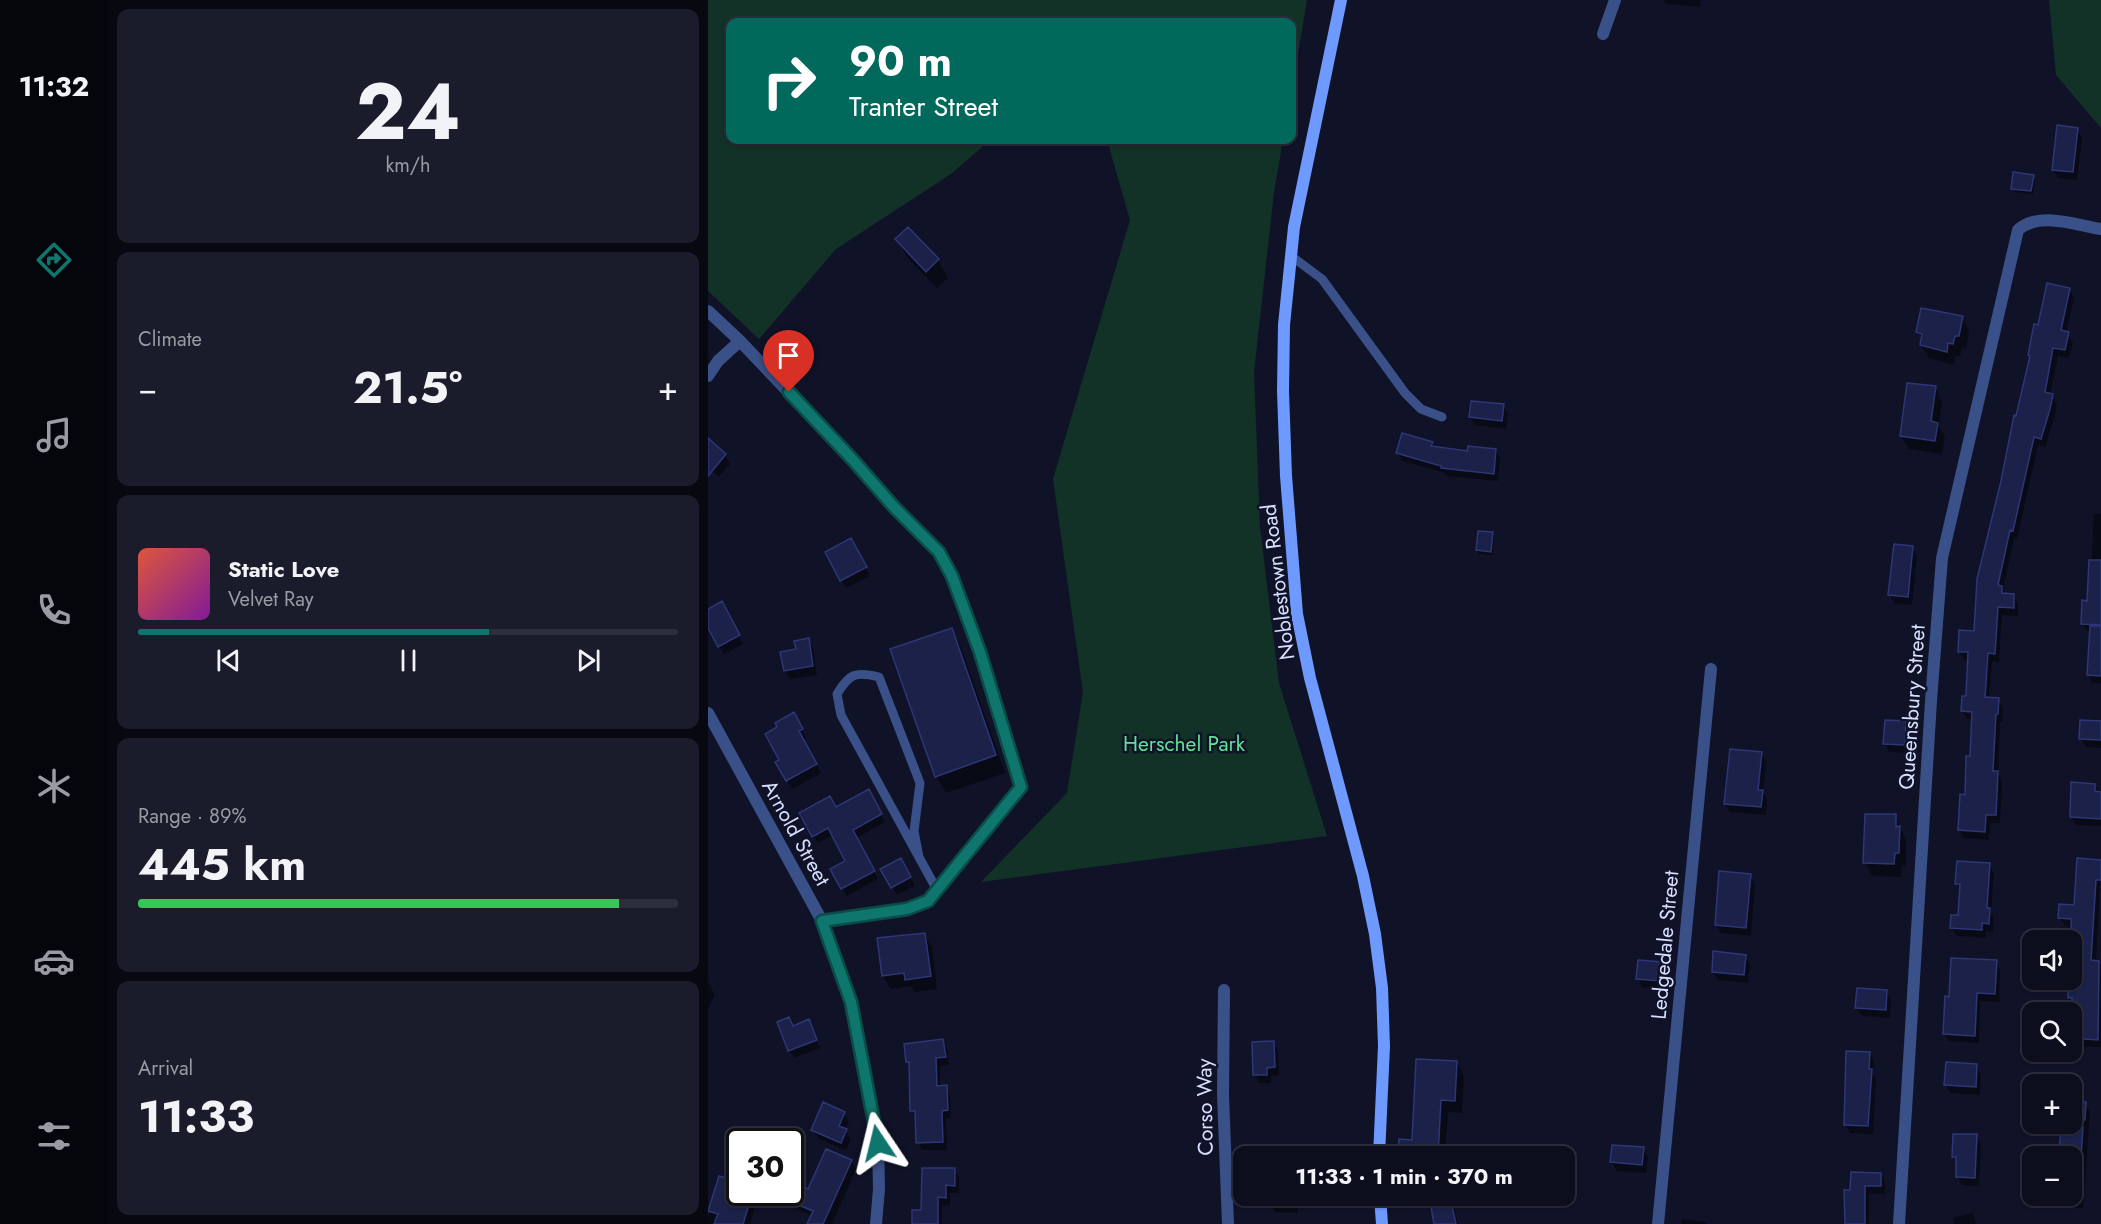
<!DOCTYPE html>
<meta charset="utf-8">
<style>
:root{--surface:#0c0e1e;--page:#1a1c2b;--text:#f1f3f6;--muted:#9a9ca4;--line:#2c2e3c;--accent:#0f766e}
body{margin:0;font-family:Jost,sans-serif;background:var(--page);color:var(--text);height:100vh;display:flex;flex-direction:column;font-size:22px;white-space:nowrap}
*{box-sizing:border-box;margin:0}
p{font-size:20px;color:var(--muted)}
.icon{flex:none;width:33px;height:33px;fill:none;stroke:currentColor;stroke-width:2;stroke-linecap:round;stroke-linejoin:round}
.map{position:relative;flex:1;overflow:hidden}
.sheet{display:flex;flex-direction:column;gap:9px;padding:9px;background:#070810;width:600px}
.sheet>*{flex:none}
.hud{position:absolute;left:18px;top:18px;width:570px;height:126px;border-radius:12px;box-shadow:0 2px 4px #0004,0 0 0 2px var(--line);background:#00695c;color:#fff;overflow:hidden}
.buttons{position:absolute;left:1314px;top:930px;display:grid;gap:12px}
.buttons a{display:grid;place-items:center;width:60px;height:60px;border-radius:12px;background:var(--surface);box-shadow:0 2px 4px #0004,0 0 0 2px var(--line);font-size:30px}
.speed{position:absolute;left:18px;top:1128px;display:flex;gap:12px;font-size:30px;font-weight:700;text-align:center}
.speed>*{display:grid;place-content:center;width:78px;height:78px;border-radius:50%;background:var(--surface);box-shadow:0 2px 4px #0004,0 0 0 2px var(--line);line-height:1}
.speed .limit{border:3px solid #111;border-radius:9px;background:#fff;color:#111}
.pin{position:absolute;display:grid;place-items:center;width:51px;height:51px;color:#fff;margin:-62px -26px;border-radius:50% 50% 50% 0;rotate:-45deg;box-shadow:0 0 6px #0007}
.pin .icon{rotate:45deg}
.me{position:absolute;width:66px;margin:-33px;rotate:350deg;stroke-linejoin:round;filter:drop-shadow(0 0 4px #0008)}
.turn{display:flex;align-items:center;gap:21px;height:126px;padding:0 24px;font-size:27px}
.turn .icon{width:78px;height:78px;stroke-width:2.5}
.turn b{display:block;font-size:42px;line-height:51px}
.big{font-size:45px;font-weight:700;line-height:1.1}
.sheet .tile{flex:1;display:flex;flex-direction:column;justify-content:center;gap:9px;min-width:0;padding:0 21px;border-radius:12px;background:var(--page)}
.sheet .dial{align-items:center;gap:0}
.dial b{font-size:78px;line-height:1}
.song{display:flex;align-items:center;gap:18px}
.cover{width:72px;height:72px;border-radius:9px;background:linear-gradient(135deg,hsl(10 70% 55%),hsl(290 70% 35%))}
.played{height:6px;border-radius:3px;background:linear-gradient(90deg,var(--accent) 65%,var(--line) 65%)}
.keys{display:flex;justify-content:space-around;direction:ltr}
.heat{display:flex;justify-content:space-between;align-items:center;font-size:33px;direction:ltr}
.charge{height:9px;border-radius:4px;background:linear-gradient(90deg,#34c759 89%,var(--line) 0)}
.trip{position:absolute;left:525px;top:1146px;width:342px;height:60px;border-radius:12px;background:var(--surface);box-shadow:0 2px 4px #0004,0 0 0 2px var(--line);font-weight:700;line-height:60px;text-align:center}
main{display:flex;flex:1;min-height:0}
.dock{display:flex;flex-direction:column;width:108px;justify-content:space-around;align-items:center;background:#05060c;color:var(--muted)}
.dock .icon{width:42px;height:42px}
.dock .active{color:var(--accent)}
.dock b{font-size:27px;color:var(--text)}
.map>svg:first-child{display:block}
</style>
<main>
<nav class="dock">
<b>11:32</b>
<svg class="icon active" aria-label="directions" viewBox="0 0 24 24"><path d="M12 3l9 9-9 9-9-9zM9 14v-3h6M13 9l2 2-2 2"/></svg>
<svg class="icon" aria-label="music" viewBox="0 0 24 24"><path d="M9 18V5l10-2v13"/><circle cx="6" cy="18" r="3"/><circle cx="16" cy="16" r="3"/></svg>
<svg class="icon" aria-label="phone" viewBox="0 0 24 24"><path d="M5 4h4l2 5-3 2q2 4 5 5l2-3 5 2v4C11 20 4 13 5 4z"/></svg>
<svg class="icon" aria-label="climate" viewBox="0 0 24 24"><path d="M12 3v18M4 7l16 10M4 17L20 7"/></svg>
<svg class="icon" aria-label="car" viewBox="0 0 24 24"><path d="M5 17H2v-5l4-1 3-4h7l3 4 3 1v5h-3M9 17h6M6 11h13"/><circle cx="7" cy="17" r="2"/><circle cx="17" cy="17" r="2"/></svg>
<svg class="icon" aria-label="filters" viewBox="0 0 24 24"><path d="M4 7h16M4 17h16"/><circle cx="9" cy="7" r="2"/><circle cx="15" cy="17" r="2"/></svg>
</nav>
<section class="sheet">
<div class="tile dial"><b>24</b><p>km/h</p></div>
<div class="tile"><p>Climate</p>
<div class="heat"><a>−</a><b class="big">21.5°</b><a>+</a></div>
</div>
<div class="tile">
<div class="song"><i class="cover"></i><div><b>Static Love</b><p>Velvet Ray</p></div></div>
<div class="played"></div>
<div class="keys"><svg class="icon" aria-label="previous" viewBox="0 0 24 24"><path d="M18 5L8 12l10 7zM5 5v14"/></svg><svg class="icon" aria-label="pause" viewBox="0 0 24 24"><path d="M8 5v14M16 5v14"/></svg><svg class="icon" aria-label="next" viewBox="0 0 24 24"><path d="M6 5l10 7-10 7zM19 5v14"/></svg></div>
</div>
<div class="tile"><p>Range · 89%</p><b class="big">445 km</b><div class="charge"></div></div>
<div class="tile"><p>Arrival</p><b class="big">11:33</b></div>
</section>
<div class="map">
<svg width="1393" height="1224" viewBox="0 0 1393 1224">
<rect width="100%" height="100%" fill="#101328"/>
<!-- green -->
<path fill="#123227" d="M0,0H599L584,90V22H22V140H282L243,174L128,249L51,339L0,291Z
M1341,0H1393V128L1348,75Z
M399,140H575L566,192L546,372L552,527L571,683L619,836L273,882L359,793L375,692L345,479L422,220Z"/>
<!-- shadow -->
<path fill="#0007" d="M956,0H993L992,7L958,4Z
M1369,129L1374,138L1369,180L1350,178L1345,170Z
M1325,176L1327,180L1325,194L1306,192L1304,188Z
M189,240L230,260L240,278L229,288L199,257Z
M1361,289L1366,298L1358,333L1365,342L1361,358L1350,356L1342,395L1349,404L1346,418L1337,447L1330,445L1309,539L1306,538L1295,590L1298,595H1305L1310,604V616L1294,615L1291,662L1284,661L1281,699L1290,700L1295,708L1294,722H1292L1290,773L1294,781L1292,823H1282L1281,840L1256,838L1251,830L1258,796L1265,720L1259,719L1254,711L1259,698L1261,660H1256L1251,651L1267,632L1323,358L1321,355L1331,327Z
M1254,317L1261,330L1258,349L1254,348L1252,356H1247L1246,365L1221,358L1213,345L1214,340L1210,332Z
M1227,387L1234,401L1231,427L1237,437L1234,454L1201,449L1193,436Z
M795,405L800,414L798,429L767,425L762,417Z
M0,440L17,455L22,464L11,477L0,468Z
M724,443L727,448L760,452L788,450L792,458L790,481L739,476L737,473L694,461L690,453Z
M1386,514H1393V683H1384L1380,675L1383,631H1379L1375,624L1381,602Z
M784,534L786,537L785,555L771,554L769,550Z
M142,540L162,576L138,588L119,552Z
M1204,548L1209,556L1204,605L1187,604L1182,595Z
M13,603L35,644L16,654L0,625V611Z
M243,630L253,647L297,773L238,793L228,776Z
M100,640L105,648L109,675L82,679L77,671L89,651Z
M85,714L98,738L95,740L113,773L84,789L69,763L73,760L71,728Z
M1374,721L1393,722V748L1378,747L1373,739Z
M1197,722L1202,731L1201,753L1181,752L1177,744Z
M1053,753L1058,762L1055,793L1059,800L1058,815L1022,812L1017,803Z
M1386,785L1393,793V826L1368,825L1363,817Z
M165,798L177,822L148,838L170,879L139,896L124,870L139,862L125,835L110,843L93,814L128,809Z
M1187,815L1198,841V866L1194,865L1193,877L1164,876L1157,863Z
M193,860L207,886L189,895L174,870Z
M1370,860L1393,861L1388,962H1391L1393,966V1047L1365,1046L1364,1044V1012H1361L1362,980H1364V940H1361L1360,927L1357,926L1352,918L1367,906Z
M1281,865L1286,873L1283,914L1286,918L1285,932L1278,931V938L1249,936L1244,928L1251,917L1253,890L1249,883Z
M1042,875L1047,884L1043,936L1013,933L1008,924Z
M217,934L224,947L229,989L206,992L203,986L183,989L175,976Z
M1037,956L1042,964L1040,983L1010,980L1005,972Z
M1288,962L1292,970L1291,1002L1272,1001L1271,1043L1241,1041L1236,1034L1242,998Z
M953,964L958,972L956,989L934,987L930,978Z
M0,982L7,995L0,1009Z
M1178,991L1183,999L1182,1018L1154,1016L1149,1008Z
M100,1021L112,1048L86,1058L81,1050L85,1027Z
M235,1041L239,1049L241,1065L232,1066V1087H238L242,1095L243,1118H238L239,1150H214L210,1142L209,1120L204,1111L202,1066L200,1061Z
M566,1043L570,1051L571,1075L563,1076V1083H551L547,1075Z
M1161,1053L1166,1061L1165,1074L1168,1079L1165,1134L1142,1133L1137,1124Z
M749,1063L756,1076L754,1113L740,1112L737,1156H693L692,1154L705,1142Z
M1268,1065L1273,1074L1272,1095L1243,1093L1238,1085Z
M1364,1103L1377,1104L1382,1112L1375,1208L1355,1207L1350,1198V1196H1364V1156H1352L1354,1126L1349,1124H1364Z
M136,1113L141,1122L137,1130L143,1139L138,1151L110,1138L105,1130Z
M1268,1136L1273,1144L1271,1186L1254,1185L1249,1176L1250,1164L1246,1157Z
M935,1149L940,1157L938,1173L909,1171L904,1162Z
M564,1151H594L597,1156H564Z
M143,1161L148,1170L124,1224H101L104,1216L88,1209L83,1201L101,1191Z
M247,1170L251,1178V1193H242V1206L234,1205V1224H205Z
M1173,1174L1177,1183V1194H1161V1224H1139L1144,1192Z
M12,1178L32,1192H42L48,1205L42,1224H0V1218Z
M562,1196H590V1213L567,1212L562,1204Z
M707,1196H744L750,1224H728L723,1200L712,1204Z
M1264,1213L1269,1224H1246L1245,1218Z
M974,1219L998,1222L999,1224H973Z"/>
<!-- building -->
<path fill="#1b2149" stroke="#2d3676" stroke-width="1.5" d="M1349,125L1370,128L1365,172L1344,170Z
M1305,172L1326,175L1323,191L1303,189Z
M200,227L231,259L218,272L187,239Z
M1339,283L1362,288L1353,330L1361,332L1357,350L1345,348L1337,392L1345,394L1342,409L1333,439L1326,437L1305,531L1302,530L1290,585L1294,586V593L1306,594V608L1290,607L1287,654L1280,653L1277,697L1291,698L1290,714H1288L1285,771H1290L1288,815H1278L1277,832L1250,830L1252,794L1257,795L1258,756H1262L1264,712L1253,711L1254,696H1258L1260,652H1250L1251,630L1266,631L1269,579L1293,481L1306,415L1308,416L1322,356L1320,355L1326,324L1330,325Z
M1213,308L1255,316L1251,336H1247L1245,344L1240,343L1239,352L1212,345L1214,334L1208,332Z
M1199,383L1228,386L1223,421L1230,423L1227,441L1192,436Z
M763,401L796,404L794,421L761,417Z
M694,433L725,442L723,446L759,451L760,446L788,449L786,474L733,468V466L688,453Z
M0,438L18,454L0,476Z
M770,531L785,532L783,552L768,550Z
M143,538L159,567L132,581L117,552Z
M1186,544L1205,546L1200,597L1180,595Z
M1381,560H1393V625L1373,624L1374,600L1379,601Z
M14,601L32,635L10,647L0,628V609Z
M1382,626H1393V676L1379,675Z
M244,628L288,755L227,777L182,649Z
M101,638L105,666L76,671L72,652L88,649L86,641Z
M86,712L95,729L91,731L109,764L78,781L67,762L71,760L57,734L69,727L67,723Z
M1177,720L1198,721L1197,745L1175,744Z
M1372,720L1393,721V740L1371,739Z
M1022,749L1054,752L1050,790H1055L1053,807L1016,804Z
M1363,782L1387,784V791L1393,792V819L1362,817Z
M161,789L174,814L145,830L167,871L133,889L122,869L137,861L120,828L104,837L91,813L122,796L128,807Z
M1157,814H1188V827L1192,826L1191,853H1187L1186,864L1155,863Z
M193,858L203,877L183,888L172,869Z
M1369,858L1393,860V880H1388L1383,960L1391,961L1390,1040L1364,1038V998H1360V980H1364L1363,919L1350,918L1351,904L1366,905Z
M1249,861L1282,863L1279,908H1282L1281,924L1274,923V930L1242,928L1243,915H1250L1252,884H1247Z
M1011,871L1043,874L1038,928L1007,925Z
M217,933L223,976L197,980L196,973L174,976L169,938Z
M1005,951L1038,955L1036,975L1004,972Z
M1243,958L1289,960L1287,994L1269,993L1267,1036L1235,1034L1237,996L1241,997Z
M930,960L954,962L952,981L928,979Z
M1149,988L1179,990L1178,1010L1147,1008Z
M81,1017L85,1026L101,1019L109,1040L80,1051L69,1022Z
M235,1039L238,1057L228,1058L229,1086L239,1085L240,1110L234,1111L235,1142L208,1143L207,1111H202L201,1062H198L196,1044Z
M566,1041L567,1067L559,1068V1075H545L544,1042Z
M1138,1051L1162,1052L1161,1069H1164L1160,1126L1136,1125Z
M708,1059L749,1061L747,1101L733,1100L730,1156L690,1154L691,1139L704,1140Z
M1238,1062L1269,1064L1268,1087L1236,1085Z
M1364,1101L1378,1102L1377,1120L1364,1119Z
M115,1102L137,1112L131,1126L139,1129L133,1143L103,1130Z
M1353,1126L1375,1127L1373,1157L1351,1156Z
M1245,1134H1269L1267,1178L1248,1177V1157H1244Z
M904,1145L936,1147L934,1165L902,1162Z
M118,1149L144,1160L115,1224H99L105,1211L81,1201L89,1184L100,1189Z
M214,1168H247V1186L238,1185V1198L230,1197V1224H204V1210H213Z
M1143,1172L1173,1173V1186H1157V1224H1137L1136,1190H1142Z
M11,1176L32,1182V1192L44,1195L35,1224H6L10,1214L0,1211Z
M721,1196H742L748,1224H726Z"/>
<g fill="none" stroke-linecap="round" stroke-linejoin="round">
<!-- service -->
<path stroke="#3a5088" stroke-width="9" d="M583,256L614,279L697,393L713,409L734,417
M211,857L206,831L212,783L171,677C147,671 141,674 129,694L133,715L229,890"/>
<!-- minor -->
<path stroke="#3a5088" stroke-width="12" d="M895,34L907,0
M0,311L32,341L145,460L186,507L231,552L244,576L272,652L313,787L220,901L199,909L114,921
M0,376L10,361L32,341
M0,713L114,921L143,1002L170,1143L171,1189L168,1224
M516,990L515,1095L520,1224
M950,1224L1003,669
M1191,1224L1223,701L1234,558L1310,230C1331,211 1367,225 1393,229"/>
<!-- secondary -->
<path stroke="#6e99ff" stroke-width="12" d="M633,0L586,227L576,325L575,391L578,476L589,614L602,678L655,876L667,934L674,988L676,1046L671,1156
M672,1196L674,1224"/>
</g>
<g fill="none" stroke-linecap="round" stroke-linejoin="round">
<defs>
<path id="route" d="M81,392L145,460L186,507L231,552L244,576L272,652L313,787L220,901L199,909L114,921L143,1002L170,1143"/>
</defs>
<!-- route casing -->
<use href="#route" stroke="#0a4d48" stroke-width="15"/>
<!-- route -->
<use href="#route" stroke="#0f766e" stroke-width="10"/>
</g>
<g text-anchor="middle" stroke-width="5" stroke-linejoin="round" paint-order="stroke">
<!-- street labels -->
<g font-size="21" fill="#d7dfff" stroke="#101328">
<text transform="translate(570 582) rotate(-97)" y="7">Noblestown Road</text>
<text transform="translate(1204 707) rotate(-86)" y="7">Queensbury Street</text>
<text transform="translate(88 833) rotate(61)" y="7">Arnold Street</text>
<text transform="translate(957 945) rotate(-85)" y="7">Ledgedale Street</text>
<text transform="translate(497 1107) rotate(-91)" y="7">Corso Way</text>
</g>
<!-- park labels -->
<g font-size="21" fill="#60e297" stroke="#101328">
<text x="476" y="751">Herschel Park</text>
</g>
</g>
</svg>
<div class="buttons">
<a><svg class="icon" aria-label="sound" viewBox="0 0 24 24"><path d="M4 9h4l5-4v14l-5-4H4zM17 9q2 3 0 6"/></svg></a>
<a><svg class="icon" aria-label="search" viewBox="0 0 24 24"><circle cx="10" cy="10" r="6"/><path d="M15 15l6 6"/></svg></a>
<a>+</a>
<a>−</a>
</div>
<div class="speed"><div class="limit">30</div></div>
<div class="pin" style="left:81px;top:392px;background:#d93025"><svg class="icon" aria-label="arrive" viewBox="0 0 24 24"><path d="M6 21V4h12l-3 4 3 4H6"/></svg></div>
<svg class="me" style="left:170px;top:1143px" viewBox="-20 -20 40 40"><path d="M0-17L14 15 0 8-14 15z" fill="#0f766e" stroke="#fff" stroke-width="4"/></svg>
<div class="trip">11:33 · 1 min · 370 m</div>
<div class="hud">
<div class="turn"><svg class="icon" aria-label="right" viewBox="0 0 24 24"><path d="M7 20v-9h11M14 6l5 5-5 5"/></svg><div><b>90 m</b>Tranter Street</div></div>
</div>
</div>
</main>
